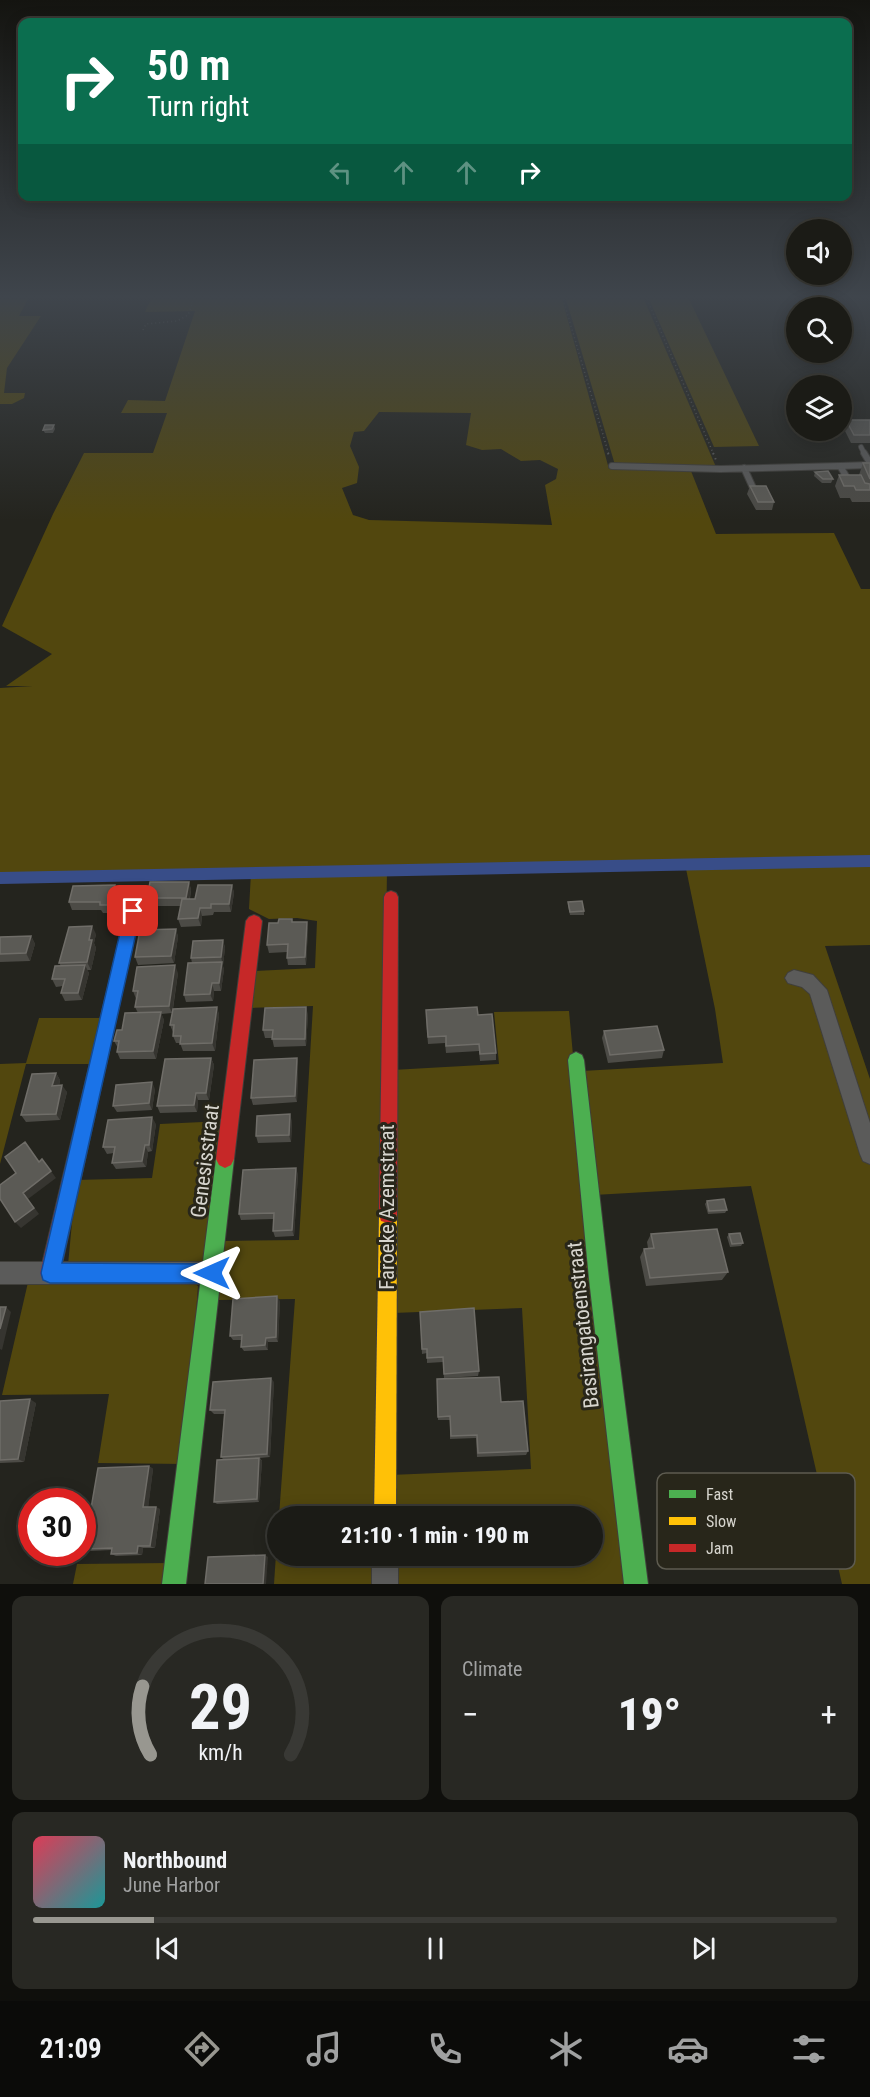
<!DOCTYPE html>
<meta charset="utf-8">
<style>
:root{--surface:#1b1b16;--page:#282823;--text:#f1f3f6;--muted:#a0a1a1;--line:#393935;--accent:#989790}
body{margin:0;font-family:"Roboto Condensed",sans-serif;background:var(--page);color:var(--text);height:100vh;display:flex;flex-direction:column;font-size:22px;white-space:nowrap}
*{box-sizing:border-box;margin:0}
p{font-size:20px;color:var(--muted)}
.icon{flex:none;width:33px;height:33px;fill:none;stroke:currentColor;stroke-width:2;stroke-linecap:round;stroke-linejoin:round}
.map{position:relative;height:1584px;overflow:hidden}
.side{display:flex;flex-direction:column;gap:12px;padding:12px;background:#0f0f0c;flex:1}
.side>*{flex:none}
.guide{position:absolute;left:18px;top:18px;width:834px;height:183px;border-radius:12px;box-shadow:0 3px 15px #0003,0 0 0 2px var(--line);background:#0b6e4f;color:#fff;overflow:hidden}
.tools{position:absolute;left:786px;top:219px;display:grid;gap:12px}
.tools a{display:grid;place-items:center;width:66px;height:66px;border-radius:50%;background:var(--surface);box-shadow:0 3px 15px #0003,0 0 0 2px var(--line);font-size:30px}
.speed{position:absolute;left:18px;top:1488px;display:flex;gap:12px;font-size:30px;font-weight:700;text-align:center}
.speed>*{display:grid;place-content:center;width:78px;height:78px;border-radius:50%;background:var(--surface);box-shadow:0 3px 15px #0003,0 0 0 2px var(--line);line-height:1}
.speed .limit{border:9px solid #d22;background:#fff;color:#111}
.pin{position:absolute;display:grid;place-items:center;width:51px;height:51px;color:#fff;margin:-26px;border-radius:12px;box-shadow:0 3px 9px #0006}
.me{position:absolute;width:66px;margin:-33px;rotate:270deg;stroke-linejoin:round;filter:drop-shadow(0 0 4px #0008)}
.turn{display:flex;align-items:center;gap:21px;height:126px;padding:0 30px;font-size:27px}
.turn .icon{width:78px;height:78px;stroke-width:2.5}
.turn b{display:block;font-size:42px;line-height:51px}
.lanes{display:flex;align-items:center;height:57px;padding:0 30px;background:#0003;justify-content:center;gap:30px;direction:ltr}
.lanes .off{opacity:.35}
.big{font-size:45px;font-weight:800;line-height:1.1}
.side .tile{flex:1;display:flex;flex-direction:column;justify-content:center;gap:9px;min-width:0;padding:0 21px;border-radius:12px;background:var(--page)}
.side .dial{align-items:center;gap:0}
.dial svg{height:156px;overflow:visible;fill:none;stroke:var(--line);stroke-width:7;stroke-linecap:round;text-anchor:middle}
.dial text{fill:var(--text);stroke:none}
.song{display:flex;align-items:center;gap:18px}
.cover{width:72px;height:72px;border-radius:9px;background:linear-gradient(135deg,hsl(350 70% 55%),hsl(180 70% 35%))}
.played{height:6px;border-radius:3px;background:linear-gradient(90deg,var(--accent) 15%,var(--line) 15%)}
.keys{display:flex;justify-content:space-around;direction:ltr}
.heat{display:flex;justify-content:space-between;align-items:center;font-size:33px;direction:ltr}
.side .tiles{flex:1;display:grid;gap:12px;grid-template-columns:1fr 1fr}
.tile:last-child{grid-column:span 2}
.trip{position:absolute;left:267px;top:1506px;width:336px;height:60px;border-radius:30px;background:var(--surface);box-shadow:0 3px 15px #0003,0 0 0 2px var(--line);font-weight:800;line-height:60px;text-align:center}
.dock{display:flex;height:96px;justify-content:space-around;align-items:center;background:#0b0b09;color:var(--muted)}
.dock .icon{width:42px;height:42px}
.dock .active{color:var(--accent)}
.dock b{font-size:27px;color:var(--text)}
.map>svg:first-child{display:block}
</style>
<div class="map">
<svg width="870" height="1584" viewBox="0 0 870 1584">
<rect width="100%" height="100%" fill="#24241e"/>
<!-- green -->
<path fill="#52470e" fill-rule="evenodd" d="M0,299H28L19,316H41L7,368L4,393H25L24,398L12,404H0Z
M151,299H562L609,469L691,471L716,534L834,533L861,589H870V945L825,946L870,1079V1584H842L751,1186L594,1195L582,1071L723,1063L715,1009L685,864L387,870L378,1516H279L295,1299L217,1300L223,1241L299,1240L313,1006L250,1008L255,971L315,968L317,921L297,918L269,919L249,909L251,873L0,878V688L33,686H6L52,654L2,626L53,514L84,453H153L167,413H121L128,400L165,401L195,311L145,312ZM379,412L471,413L466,445L482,450L501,449L521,461L540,460L558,469L556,479L545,485L552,525L369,520L353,515L342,488L357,483L359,467L350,446L354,432L364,431Z
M566,299H644L716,467L615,465Z
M649,299H689L759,446L714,447Z
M569,1011L590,1243L632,1584H391V1556H592V1516H391L390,1475L531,1469L522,1308L393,1313L392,1070L499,1064L494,1012Z
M39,1018H104L93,1064H26L0,1164V1064L26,1063Z
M224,1121L206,1264L68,1265L76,1180L152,1178L160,1124Z
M29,1278L189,1280L198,1286L185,1464L98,1463L109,1394L2,1395Z
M277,1539L278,1556H378V1584H274Z
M170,1563L167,1584H73L77,1564Z"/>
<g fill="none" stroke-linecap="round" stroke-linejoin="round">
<!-- canal -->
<path fill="#384d88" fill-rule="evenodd" d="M870,855V867L0,884V872Z"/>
<defs>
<path id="lane-far1" d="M861,447L865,455"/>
<path id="lane" d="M864,453L870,463
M612,466L720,469L840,466L849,481
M744,468L754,490"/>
<path id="street" d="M870,462V468L840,469L835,466L840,463Z
M794,970L813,975L827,990L870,1123V1164L863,1161L860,1154L810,994L802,987L788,983L785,978L788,973Z
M0,1262H212L220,1265L223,1273L220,1281L212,1284H0Z
M372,1556H398V1584H372Z"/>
<path id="fast" d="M576,1052L582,1055L584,1060L609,1279L648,1584H624L589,1279L568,1060L570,1055Z
M225,1150L231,1153L234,1159L186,1584H162L216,1159L219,1153Z"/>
<path id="slow" d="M388,1205L395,1207L397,1214L396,1516H374L379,1214L381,1207Z"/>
<path id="jam" d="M391,891L396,893L398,897L397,1214L395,1221L388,1223L381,1221L379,1214L384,897L386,893Z
M133,905L138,907L140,911L60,1273L57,1280L50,1283L43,1280L40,1273L126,911L128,907Z
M254,915L259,917L262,921L234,1159L231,1165L225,1168L219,1165L216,1159L246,921L249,917Z"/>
</defs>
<!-- lane-far1 casing -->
<use href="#lane-far1" stroke="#403f3b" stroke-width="6"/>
<!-- lane casing -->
<use href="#lane" stroke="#403f3b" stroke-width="8"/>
<!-- street casing -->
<use href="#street" stroke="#403f3b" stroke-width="2"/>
<!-- fast casing -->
<use href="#fast" stroke="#403f3b" stroke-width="2"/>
<!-- slow casing -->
<use href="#slow" stroke="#403f3b" stroke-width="2"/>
<!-- jam casing -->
<use href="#jam" stroke="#403f3b" stroke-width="2"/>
<!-- path-far1 -->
<path stroke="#5b5b5a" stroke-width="1.5" stroke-dasharray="1 3" stroke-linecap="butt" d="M563,299L609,455
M647,299L714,455
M143,330L146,324L177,321L188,315L194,299"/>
<!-- path -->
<path stroke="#5b5b5a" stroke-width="2" stroke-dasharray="1.5 4" stroke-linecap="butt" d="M608,453L609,456
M713,453L716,460"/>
<!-- lane-far1 -->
<use href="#lane-far1" stroke="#5b5b5a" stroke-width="4.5"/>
<!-- lane -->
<use href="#lane" stroke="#5b5b5a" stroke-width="6"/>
<!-- street -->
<use href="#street" fill="#5b5b5a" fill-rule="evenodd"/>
<!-- fast -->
<use href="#fast" fill="#4caf50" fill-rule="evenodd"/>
<!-- slow -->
<use href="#slow" fill="#ffc107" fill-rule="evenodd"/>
<!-- jam -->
<use href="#jam" fill="#c62828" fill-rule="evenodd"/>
</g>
<!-- wall -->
<path fill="#4c4b46" d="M846,420H870V443H851L843,427Z
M54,425L55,429L53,433H45L43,430Z
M863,463H870V502H852L850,498H840L835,486L839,475H859Z
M815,472L833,479L831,483H822L814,476Z
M750,486L774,502L772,510H756L747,494Z
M189,882L191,890L190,899H195L232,885L234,893L231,912H214L213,915L202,916L201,926L181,927L178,919L181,906H150L147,898Z
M115,885L118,893L113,913H103L101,910H72L69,902Z
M568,902L584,911V915H570L568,906Z
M293,922L308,929L306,965H288L287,958V952L269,953L267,945Z
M176,929L178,937L174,963L138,965L135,957Z
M96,934L94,943L96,948L91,970H87L89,973L82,1000L65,1001L61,993L63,986L56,987L52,979L61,966L59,963Z
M31,936L35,944L30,961L0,962V937Z
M223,940L225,948L223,965H222L224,969L221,991H214L213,1001L186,1002L184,995L192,963L191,958Z
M178,973L173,1009L217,1007L219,1015L215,1051H183L180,1043H176L173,1036V1032L170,1025L172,1013L161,1014L164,1020L156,1059H120L117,1052L118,1048L114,1041L122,1030L138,1013L135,1007L136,999L133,991Z
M308,1014L306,1046L274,1047L272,1038H265L263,1030Z
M478,1015L496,1053V1060L480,1061L479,1051L446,1053L445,1043L428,1044L426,1018Z
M604,1031L664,1050L662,1058L608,1063L602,1038Z
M211,1058L214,1065L209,1100H198L197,1112L160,1113L157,1106Z
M297,1058L298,1065L297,1102L253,1105L251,1098Z
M56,1073L60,1080L59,1086L67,1092L60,1120L26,1122L21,1115Z
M155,1089L152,1110L117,1112L113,1106Z
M292,1121L291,1142L258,1143L256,1136Z
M156,1124L152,1151L148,1152L146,1167L116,1169L112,1163L114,1153L107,1154L103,1147Z
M298,1174L294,1236L275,1237L273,1231L274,1219L241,1220L239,1214Z
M707,1201L727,1210L725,1213L708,1214L705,1204Z
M651,1234L728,1272L722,1280L646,1286L640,1257L644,1249L648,1248L647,1242Z
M729,1234L743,1243L741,1246L730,1247L727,1237Z
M280,1301L278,1342H268V1350L244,1351L241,1347L242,1340H233L230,1336Z
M420,1312L479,1371L478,1376L444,1378L443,1362L427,1363V1353L422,1354Z
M437,1379L501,1402L528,1451L526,1455L477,1457L476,1438L450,1439V1420H438Z
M274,1382L270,1457L260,1458L262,1461L259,1502L217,1504L214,1502L224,1460L221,1457L224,1414H214L210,1410Z
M0,1401L36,1403L24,1462L0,1463Z
M149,1466L153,1469L148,1507L160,1509L155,1548H143L142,1555L116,1556L111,1554V1550L90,1551L84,1549Z"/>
<!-- shaded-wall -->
<path fill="#363530" d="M189,882L191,890L188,906L186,898Z
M115,885L118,893L113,913L110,905Z
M232,885L234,893L231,912L229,904Z
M200,908L202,916L201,926L198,918Z
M307,922L308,929L306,965L305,957Z
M92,926L96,934L94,943L96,948L91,970L87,962L89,940Z
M176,929L178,937L174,963L171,956Z
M31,936L35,944L30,961L26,953Z
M223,940L225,948L223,965L221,957Z
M222,962L224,969L221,991L219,983Z
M85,965L89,973L82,1000L78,993Z
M175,965L178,973L172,1013L169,1006Z
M212,983L214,991L213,1001L210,994Z
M217,1007L219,1015L215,1051L212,1043Z
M306,1007L308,1014L306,1046L305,1039Z
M161,1012L164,1020L156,1059L153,1051Z
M211,1058L214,1065L209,1100L206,1093Z
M297,1058L298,1065L297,1102L295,1096Z
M56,1073L60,1080L57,1093L52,1086Z
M152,1082L155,1089L152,1110L149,1103Z
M62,1085L67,1092L60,1120L56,1114Z
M196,1093L198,1100L197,1112L194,1105Z
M290,1114L292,1121L291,1142L289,1135Z
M152,1117L156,1124L152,1151L149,1145Z
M145,1145L148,1152L146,1167L142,1161Z
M296,1168L298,1174L294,1236L292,1230Z
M51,1171L56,1178L28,1199L39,1214L21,1228L15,1222L23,1193Z
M277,1296L280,1301L278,1342L276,1337Z
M6,1307L11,1312L2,1350L0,1349V1329Z
M266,1338L268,1342V1350L265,1345Z
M271,1378L274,1382L270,1457L267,1454Z
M30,1399L36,1403L24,1462L18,1459Z
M259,1458L262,1461L259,1502L257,1499Z
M149,1466L153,1469L148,1510L143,1507Z
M156,1507L160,1509L155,1548L150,1546Z
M138,1546L143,1548L142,1555L137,1553Z
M265,1555L268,1557L266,1584H263Z"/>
<!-- building -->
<path fill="#5b5a55" stroke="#6f6d68" stroke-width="1.5" d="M846,420H870V435H854Z
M45,425H54L52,429L43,430Z
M863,463H870V479Z
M828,471L833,479H823L815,472Z
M839,475H861L865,483L870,484V490H856L854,486H844Z
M750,486H766L774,502H758Z
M150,882H189L186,898H147Z
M115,885L110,905H100V902H69L73,886Z
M198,885H232L229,904H211V908H200L198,918L178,919L182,899H195Z
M582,901L584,911L570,912L568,902Z
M279,919H292V922H307L305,957L287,958L288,944L267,945L269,923H278Z
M92,926L89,940H92L87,962L59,963L69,927Z
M176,929L171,956L135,957L140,930Z
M31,936L26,953L0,954V937Z
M223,940L221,957L191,958L193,941Z
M222,962L219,983H212L210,994L184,995L188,963Z
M85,965L78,993H61L65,979H52L55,966Z
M175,965L169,1006L135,1007L138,991H133L137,967Z
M217,1007L212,1043L180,1044L181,1036H173L174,1025H170L173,1009Z
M306,1007L305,1039H272L273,1030H263L265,1008Z
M477,1007L478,1015L492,1014L496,1053L480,1054L479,1044L446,1046V1036L428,1037L426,1010Z
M161,1012L153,1051L117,1052L119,1041H114L117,1030H122L125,1013Z
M657,1026L664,1050L610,1055L604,1031Z
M211,1058L206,1093H196L194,1105L157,1106L165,1059Z
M297,1058L295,1096L251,1098L254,1060Z
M56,1073L52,1086L62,1085L56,1114L21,1115L32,1074Z
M152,1082L149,1103L113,1106L116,1085Z
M290,1114L289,1135L256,1136L257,1116Z
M152,1117L149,1145H145L142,1161L112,1163L115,1147H103L108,1120Z
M25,1142L39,1162L42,1159L51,1171L23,1193L34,1208L15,1222L0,1199V1185L16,1173L5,1157Z
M296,1168L292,1230L273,1231L274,1213L239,1214L243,1170Z
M724,1199L727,1210L709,1211L707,1201Z
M717,1229L728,1272L650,1278L644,1249L654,1248L651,1234Z
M740,1233L743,1243L732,1244L729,1234Z
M277,1296L276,1337L266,1338L265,1345L241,1347L242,1335L230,1336L233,1299Z
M0,1307H6L0,1329Z
M474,1308L479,1371L444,1374L443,1357L427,1358V1349H422L420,1312Z
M499,1377L501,1402L523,1401L528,1451L478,1453L477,1435L451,1436L450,1416L438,1417L437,1379Z
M271,1378L267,1454L221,1457L225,1410H210L213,1382Z
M30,1399L18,1459L0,1460V1401Z
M259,1458L257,1499L214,1502L217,1460Z
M149,1466L143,1507H156L150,1546H138L137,1553L111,1554L112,1548L84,1549L98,1468Z
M265,1555L263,1584H205L208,1557Z"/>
<!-- sky -->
<linearGradient id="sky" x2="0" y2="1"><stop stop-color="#141410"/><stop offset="0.57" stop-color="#3f454c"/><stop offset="1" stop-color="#3f454c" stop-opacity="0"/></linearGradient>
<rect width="870" height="521" fill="url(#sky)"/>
<!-- route -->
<path fill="#1a73e8" stroke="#114b97" stroke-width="1.5" d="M133,905L138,907L141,911L62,1263L212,1264L219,1266L222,1273L219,1280L212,1283H50L43,1280L41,1273L125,911L128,907Z"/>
<g text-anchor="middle" stroke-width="6" stroke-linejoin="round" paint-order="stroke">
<!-- near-street labels -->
<g font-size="21" fill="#d7d5ce" stroke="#28261a">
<text transform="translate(205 1161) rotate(-83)" y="7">Genesisstraat</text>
<text transform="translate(387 1207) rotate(-90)" y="7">Faroeke Azemstraat</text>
<text transform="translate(583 1325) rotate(-96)" y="7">Basirangatoenstraat</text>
</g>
</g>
<!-- legend -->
<rect x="657" y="1473" width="198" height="96" rx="9" fill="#28261a" stroke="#5d5b50" stroke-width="1.5"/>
<rect x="669" y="1490" width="27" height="8" fill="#4caf50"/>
<rect x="669" y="1517" width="27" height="8" fill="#ffc107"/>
<rect x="669" y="1544" width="27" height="8" fill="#c62828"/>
<g font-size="16" fill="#d7d5ce">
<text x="706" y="1500">Fast</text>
<text x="706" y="1527">Slow</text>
<text x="706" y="1554">Jam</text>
</g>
</svg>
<div class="tools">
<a><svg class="icon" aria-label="sound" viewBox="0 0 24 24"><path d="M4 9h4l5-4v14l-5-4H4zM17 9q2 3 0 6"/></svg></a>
<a><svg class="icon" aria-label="search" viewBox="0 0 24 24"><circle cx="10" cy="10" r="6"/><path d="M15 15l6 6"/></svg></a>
<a><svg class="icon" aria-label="layers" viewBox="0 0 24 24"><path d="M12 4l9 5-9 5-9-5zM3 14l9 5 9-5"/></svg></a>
</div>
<div class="speed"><div class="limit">30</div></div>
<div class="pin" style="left:133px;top:911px;background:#d93025"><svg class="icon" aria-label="arrive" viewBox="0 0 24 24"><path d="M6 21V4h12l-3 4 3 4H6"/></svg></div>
<svg class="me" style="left:212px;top:1273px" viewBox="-20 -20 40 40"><path d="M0-17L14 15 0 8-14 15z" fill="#1a73e8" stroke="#fff" stroke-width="4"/></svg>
<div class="trip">21:10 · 1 min · 190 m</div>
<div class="guide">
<div class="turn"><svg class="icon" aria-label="right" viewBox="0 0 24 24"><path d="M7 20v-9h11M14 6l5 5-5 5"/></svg><div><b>50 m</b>Turn right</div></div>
<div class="lanes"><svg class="icon off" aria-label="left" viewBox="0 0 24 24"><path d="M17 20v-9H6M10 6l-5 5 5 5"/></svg><svg class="icon off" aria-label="ahead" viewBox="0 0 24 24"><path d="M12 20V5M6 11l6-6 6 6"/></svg><svg class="icon off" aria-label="ahead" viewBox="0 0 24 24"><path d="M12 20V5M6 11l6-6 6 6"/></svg><svg class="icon" aria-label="right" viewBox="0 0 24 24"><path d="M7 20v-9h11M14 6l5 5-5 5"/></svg></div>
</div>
</div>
<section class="side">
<div class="tiles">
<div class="tile dial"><svg viewBox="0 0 100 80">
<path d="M14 69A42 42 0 1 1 86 69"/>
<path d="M14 69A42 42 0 0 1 10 34" stroke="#989790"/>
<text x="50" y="56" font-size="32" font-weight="700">29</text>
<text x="50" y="72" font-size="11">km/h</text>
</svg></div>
<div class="tile"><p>Climate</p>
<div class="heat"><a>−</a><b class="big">19°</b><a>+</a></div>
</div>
<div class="tile">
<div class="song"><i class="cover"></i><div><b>Northbound</b><p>June Harbor</p></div></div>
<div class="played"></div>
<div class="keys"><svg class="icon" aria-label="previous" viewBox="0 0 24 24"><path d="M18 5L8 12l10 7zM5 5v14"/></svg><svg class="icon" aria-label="pause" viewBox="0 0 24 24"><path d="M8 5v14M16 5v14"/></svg><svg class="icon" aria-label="next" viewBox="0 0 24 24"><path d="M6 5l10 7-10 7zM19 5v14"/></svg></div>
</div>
</div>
</section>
<nav class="dock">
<b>21:09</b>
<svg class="icon active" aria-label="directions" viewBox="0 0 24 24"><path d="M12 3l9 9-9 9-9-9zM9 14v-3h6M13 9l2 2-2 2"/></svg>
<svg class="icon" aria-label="music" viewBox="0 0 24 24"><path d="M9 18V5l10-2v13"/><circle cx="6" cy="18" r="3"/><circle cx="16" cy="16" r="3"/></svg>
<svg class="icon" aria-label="phone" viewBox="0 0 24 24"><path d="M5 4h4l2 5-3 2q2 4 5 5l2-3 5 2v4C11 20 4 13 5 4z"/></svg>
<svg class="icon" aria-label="climate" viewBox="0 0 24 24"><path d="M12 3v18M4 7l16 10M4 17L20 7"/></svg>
<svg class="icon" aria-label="car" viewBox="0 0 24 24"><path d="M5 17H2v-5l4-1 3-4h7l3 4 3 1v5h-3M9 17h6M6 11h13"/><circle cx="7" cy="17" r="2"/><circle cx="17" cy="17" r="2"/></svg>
<svg class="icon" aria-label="filters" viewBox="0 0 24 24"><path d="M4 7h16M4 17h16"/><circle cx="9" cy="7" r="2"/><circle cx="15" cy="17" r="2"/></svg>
</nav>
